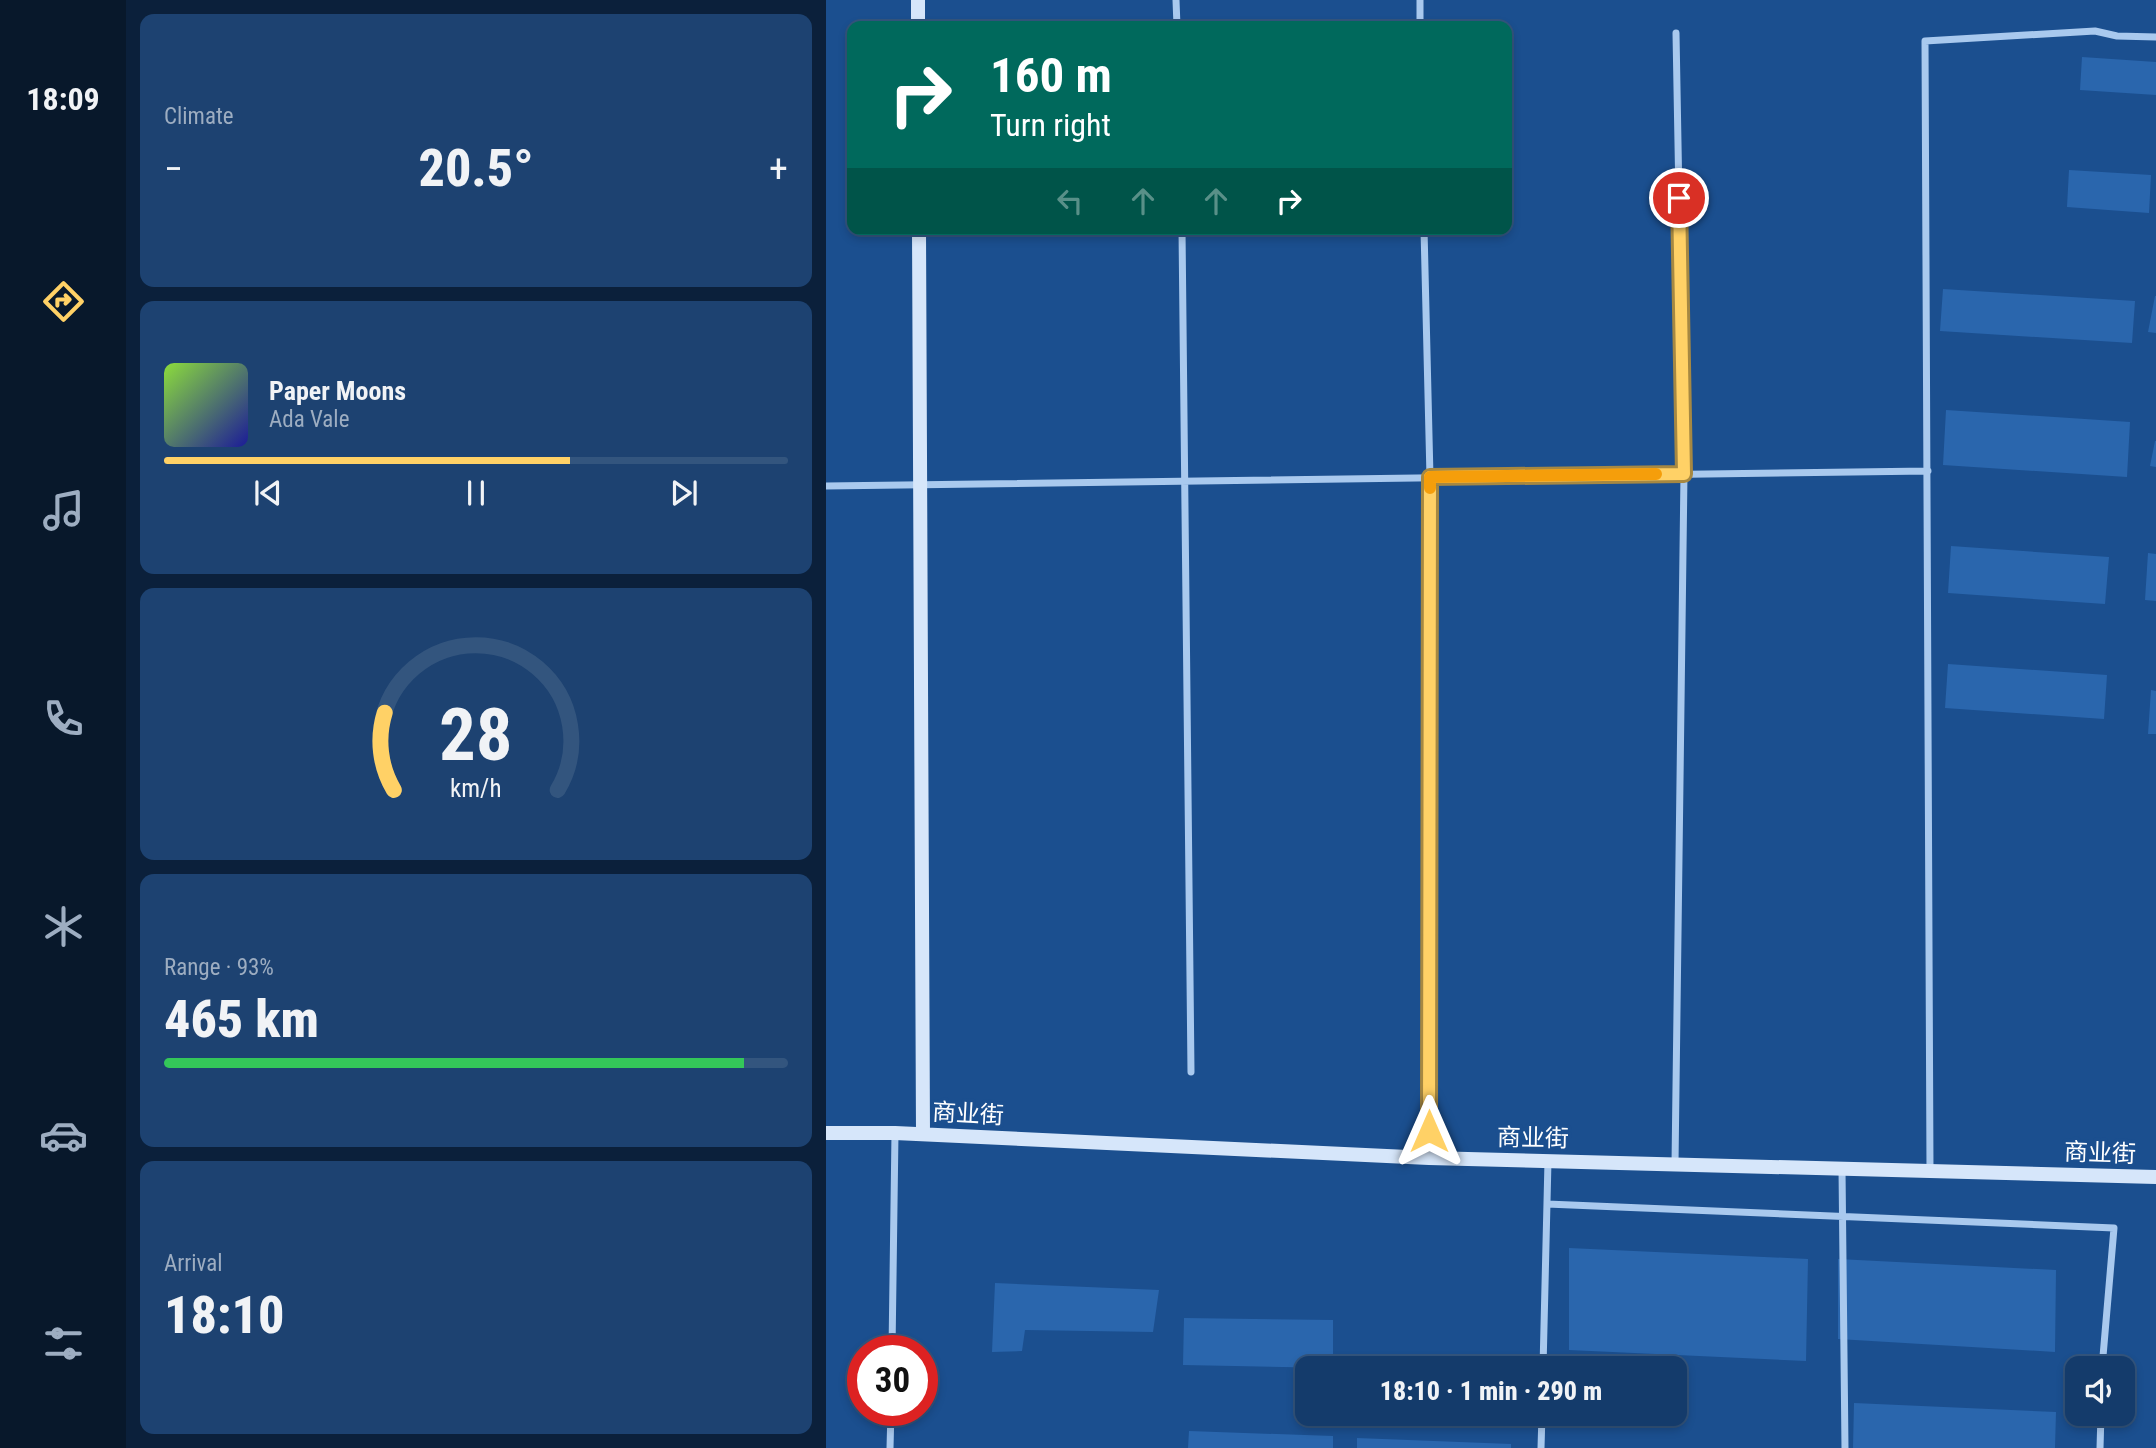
<!DOCTYPE html>
<meta charset="utf-8">
<style>
:root{--surface:#143b6b;--page:#1d4271;--text:#f1f3f6;--muted:#9dadc1;--line:#33557e;--accent:#ffd166}
body{margin:0;font-family:"Roboto Condensed","Noto Sans SC",sans-serif;background:var(--page);color:var(--text);height:100vh;display:flex;flex-direction:column;font-size:26px;white-space:nowrap}
*{box-sizing:border-box;margin:0}
p{font-size:23px;color:var(--muted)}
.icon{flex:none;width:38px;height:38px;fill:none;stroke:currentColor;stroke-width:2;stroke-linecap:round;stroke-linejoin:round}
.map{position:relative;flex:1;overflow:hidden}
.sheet{display:flex;flex-direction:column;gap:14px;padding:14px;background:#0b203b;width:700px}
.sheet>*{flex:none}
.guide{position:absolute;left:21px;top:21px;width:665px;height:214px;border-radius:14px;box-shadow:0 4px 10px #0003,0 0 0 2px var(--line);background:#00695c;color:#fff;overflow:hidden}
.fabs{position:absolute;left:1239px;top:1356px;display:grid;gap:14px}
.fabs a{display:grid;place-items:center;width:70px;height:70px;border-radius:14px;background:var(--surface);box-shadow:0 4px 10px #0003,0 0 0 2px var(--line);font-size:35px}
.speed{position:absolute;left:21px;top:1335px;display:flex;gap:14px;font-size:35px;font-weight:700;text-align:center}
.speed>*{display:grid;place-content:center;width:91px;height:91px;border-radius:50%;background:var(--surface);box-shadow:0 4px 10px #0003,0 0 0 2px var(--line);line-height:1}
.speed .limit{border:10px solid #d22;background:#fff;color:#111}
.pin{position:absolute;display:grid;place-items:center;width:60px;height:60px;color:#fff;margin:-30px;border:4px solid #fff;border-radius:50%;box-shadow:0 2px 7px #0007}
.me{position:absolute;width:77px;margin:-38px;rotate:0deg;stroke-linejoin:round;filter:drop-shadow(0 0 5px #0008)}
.turn{display:flex;align-items:center;gap:24px;height:147px;padding:0 28px;font-size:32px}
.turn .icon{width:91px;height:91px;stroke-width:2.5}
.turn b{display:block;font-size:49px;line-height:60px}
.lanes{display:flex;align-items:center;height:66px;padding:0 28px;background:#0003;justify-content:center;gap:35px;direction:ltr}
.lanes .off{opacity:.35}
.big{font-size:52px;font-weight:800;line-height:1.1}
.sheet .card{flex:1;display:flex;flex-direction:column;justify-content:center;gap:10px;min-width:0;padding:0 24px;border-radius:14px;background:var(--page)}
.sheet .dial{align-items:center;gap:0}
.dial svg{height:182px;overflow:visible;fill:none;stroke:var(--line);stroke-width:7;stroke-linecap:round;text-anchor:middle}
.dial text{fill:var(--text);stroke:none}
.song{display:flex;align-items:center;gap:21px}
.cover{width:84px;height:84px;border-radius:10px;background:linear-gradient(135deg,hsl(90 70% 55%),hsl(240 70% 35%))}
.played{height:7px;border-radius:4px;background:linear-gradient(90deg,var(--accent) 65%,var(--line) 65%)}
.keys{display:flex;justify-content:space-around;direction:ltr}
.heat{display:flex;justify-content:space-between;align-items:center;font-size:38px;direction:ltr}
.charge{height:10px;border-radius:5px;background:linear-gradient(90deg,#34c759 93%,var(--line) 0)}
.trip{position:absolute;left:469px;top:1356px;width:392px;height:70px;border-radius:14px;background:var(--surface);box-shadow:0 4px 10px #0003,0 0 0 2px var(--line);font-weight:800;line-height:70px;text-align:center}
main{display:flex;flex:1;min-height:0}
.menu{display:flex;flex-direction:column;width:126px;justify-content:space-around;align-items:center;background:#08182b;color:var(--muted)}
.menu .icon{width:49px;height:49px}
.menu .selected{color:var(--accent)}
.menu b{font-size:32px;color:var(--text)}
.map>svg:first-child{display:block}
</style>
<main>
<nav class="menu">
<b>18:09</b>
<svg class="icon selected" aria-label="directions" viewBox="0 0 24 24"><path d="M12 3l9 9-9 9-9-9zM9 14v-3h6M13 9l2 2-2 2"/></svg>
<svg class="icon" aria-label="music" viewBox="0 0 24 24"><path d="M9 18V5l10-2v13"/><circle cx="6" cy="18" r="3"/><circle cx="16" cy="16" r="3"/></svg>
<svg class="icon" aria-label="phone" viewBox="0 0 24 24"><path d="M5 4h4l2 5-3 2q2 4 5 5l2-3 5 2v4C11 20 4 13 5 4z"/></svg>
<svg class="icon" aria-label="climate" viewBox="0 0 24 24"><path d="M12 3v18M4 7l16 10M4 17L20 7"/></svg>
<svg class="icon" aria-label="car" viewBox="0 0 24 24"><path d="M5 17H2v-5l4-1 3-4h7l3 4 3 1v5h-3M9 17h6M6 11h13"/><circle cx="7" cy="17" r="2"/><circle cx="17" cy="17" r="2"/></svg>
<svg class="icon" aria-label="filters" viewBox="0 0 24 24"><path d="M4 7h16M4 17h16"/><circle cx="9" cy="7" r="2"/><circle cx="15" cy="17" r="2"/></svg>
</nav>
<section class="sheet">
<div class="card"><p>Climate</p>
<div class="heat"><a>−</a><b class="big">20.5°</b><a>+</a></div>
</div>
<div class="card">
<div class="song"><i class="cover"></i><div><b>Paper Moons</b><p>Ada Vale</p></div></div>
<div class="played"></div>
<div class="keys"><svg class="icon" aria-label="previous" viewBox="0 0 24 24"><path d="M18 5L8 12l10 7zM5 5v14"/></svg><svg class="icon" aria-label="pause" viewBox="0 0 24 24"><path d="M8 5v14M16 5v14"/></svg><svg class="icon" aria-label="next" viewBox="0 0 24 24"><path d="M6 5l10 7-10 7zM19 5v14"/></svg></div>
</div>
<div class="card dial"><svg viewBox="0 0 100 80">
<path d="M14 69A42 42 0 1 1 86 69"/>
<path d="M14 69A42 42 0 0 1 10 35" stroke="#ffd166"/>
<text x="50" y="56" font-size="32" font-weight="700">28</text>
<text x="50" y="72" font-size="11">km/h</text>
</svg></div>
<div class="card"><p>Range · 93%</p><b class="big">465 km</b><div class="charge"></div></div>
<div class="card"><p>Arrival</p><b class="big">18:10</b></div>
</section>
<div class="map">
<svg width="1330" height="1448" viewBox="0 0 1330 1448">
<rect width="100%" height="100%" fill="#1b4f8f"/>
<!-- building -->
<path fill="#2a66ad" d="M1256,57L1330,62V95L1254,90Z
M1243,170L1325,175L1323,213L1241,207Z
M1117,289L1309,301L1306,343L1114,331Z
M1329,296H1330V333L1322,332Z
M1120,410L1304,422L1301,477L1117,465Z
M1329,441H1330V467L1324,466Z
M1125,546L1283,557L1279,604L1122,593Z
M1322,553L1330,554V601L1319,600Z
M1122,664L1281,675L1278,719L1119,708Z
M1325,690L1330,691V734H1322Z
M743,1248L982,1259L980,1361L743,1350Z
M1012,1259L1230,1270L1229,1352L1012,1339Z
M169,1283L333,1290L327,1332L199,1330L196,1351L166,1352Z
M358,1318L507,1320V1368L357,1365Z
M1028,1403L1230,1412L1229,1448H1027Z
M363,1431L507,1436V1448H362Z
M531,1438L685,1444V1448H531Z"/>
<g fill="none" stroke-linecap="round" stroke-linejoin="round">
<!-- street -->
<path stroke="#a9c9ee" stroke-width="7" d="M350,0L351,26
M594,0V26
M356,229L365,1072
M598,229L604,477L603,1158
M0,486L1102,471
M849,1164L858,474L850,33
M1016,1169L1019,1448
M1104,1171L1099,41L1269,31L1291,36L1330,37
M721,1204L1288,1228L1276,1368
M66,1351L69,1133
M717,1368L722,1161
M64,1448L65,1410
M715,1448L716,1414
M1274,1448L1275,1414"/>
<!-- secondary -->
<path stroke="#d6e6fa" stroke-width="14" d="M92,0V26
M93,229L97,1134
M0,1133H69L603,1158L1330,1177"/>
</g>
<g fill="none" stroke-linecap="round" stroke-linejoin="round">
<defs>
<path id="route" d="M603,1131L604,477L858,474L853,198"/>
</defs>
<!-- route casing -->
<use href="#route" stroke="#a68842" stroke-width="18"/>
<!-- route -->
<use href="#route" stroke="#ffd166" stroke-width="12"/>
<!-- slow -->
<path stroke="#f59e0b" stroke-width="12" d="M604,488V477L830,474"/>
</g>
<g text-anchor="middle" stroke-width="7" stroke-linejoin="round" paint-order="stroke">
<!-- street labels -->
<g font-size="24" fill="#fff" stroke="#1b4f8f">
<text transform="translate(142 1114) rotate(3)" y="8">商业街</text>
<text transform="translate(707 1138) rotate(1)" y="8">商业街</text>
<text transform="translate(1274 1153) rotate(2)" y="8">商业街</text>
</g>
</g>
</svg>
<div class="fabs">
<a><svg class="icon" aria-label="sound" viewBox="0 0 24 24"><path d="M4 9h4l5-4v14l-5-4H4zM17 9q2 3 0 6"/></svg></a>
</div>
<div class="speed"><div class="limit">30</div></div>
<div class="pin" style="left:853px;top:198px;background:#d93025"><svg class="icon" aria-label="arrive" viewBox="0 0 24 24"><path d="M6 21V4h12l-3 4 3 4H6"/></svg></div>
<svg class="me" style="left:603px;top:1131px" viewBox="-20 -20 40 40"><path d="M0-17L14 15 0 8-14 15z" fill="#ffd166" stroke="#fff" stroke-width="4"/></svg>
<div class="trip">18:10 · 1 min · 290 m</div>
<div class="guide">
<div class="turn"><svg class="icon" aria-label="right" viewBox="0 0 24 24"><path d="M7 20v-9h11M14 6l5 5-5 5"/></svg><div><b>160 m</b>Turn right</div></div>
<div class="lanes"><svg class="icon off" aria-label="left" viewBox="0 0 24 24"><path d="M17 20v-9H6M10 6l-5 5 5 5"/></svg><svg class="icon off" aria-label="ahead" viewBox="0 0 24 24"><path d="M12 20V5M6 11l6-6 6 6"/></svg><svg class="icon off" aria-label="ahead" viewBox="0 0 24 24"><path d="M12 20V5M6 11l6-6 6 6"/></svg><svg class="icon" aria-label="right" viewBox="0 0 24 24"><path d="M7 20v-9h11M14 6l5 5-5 5"/></svg></div>
</div>
</div>
</main>
